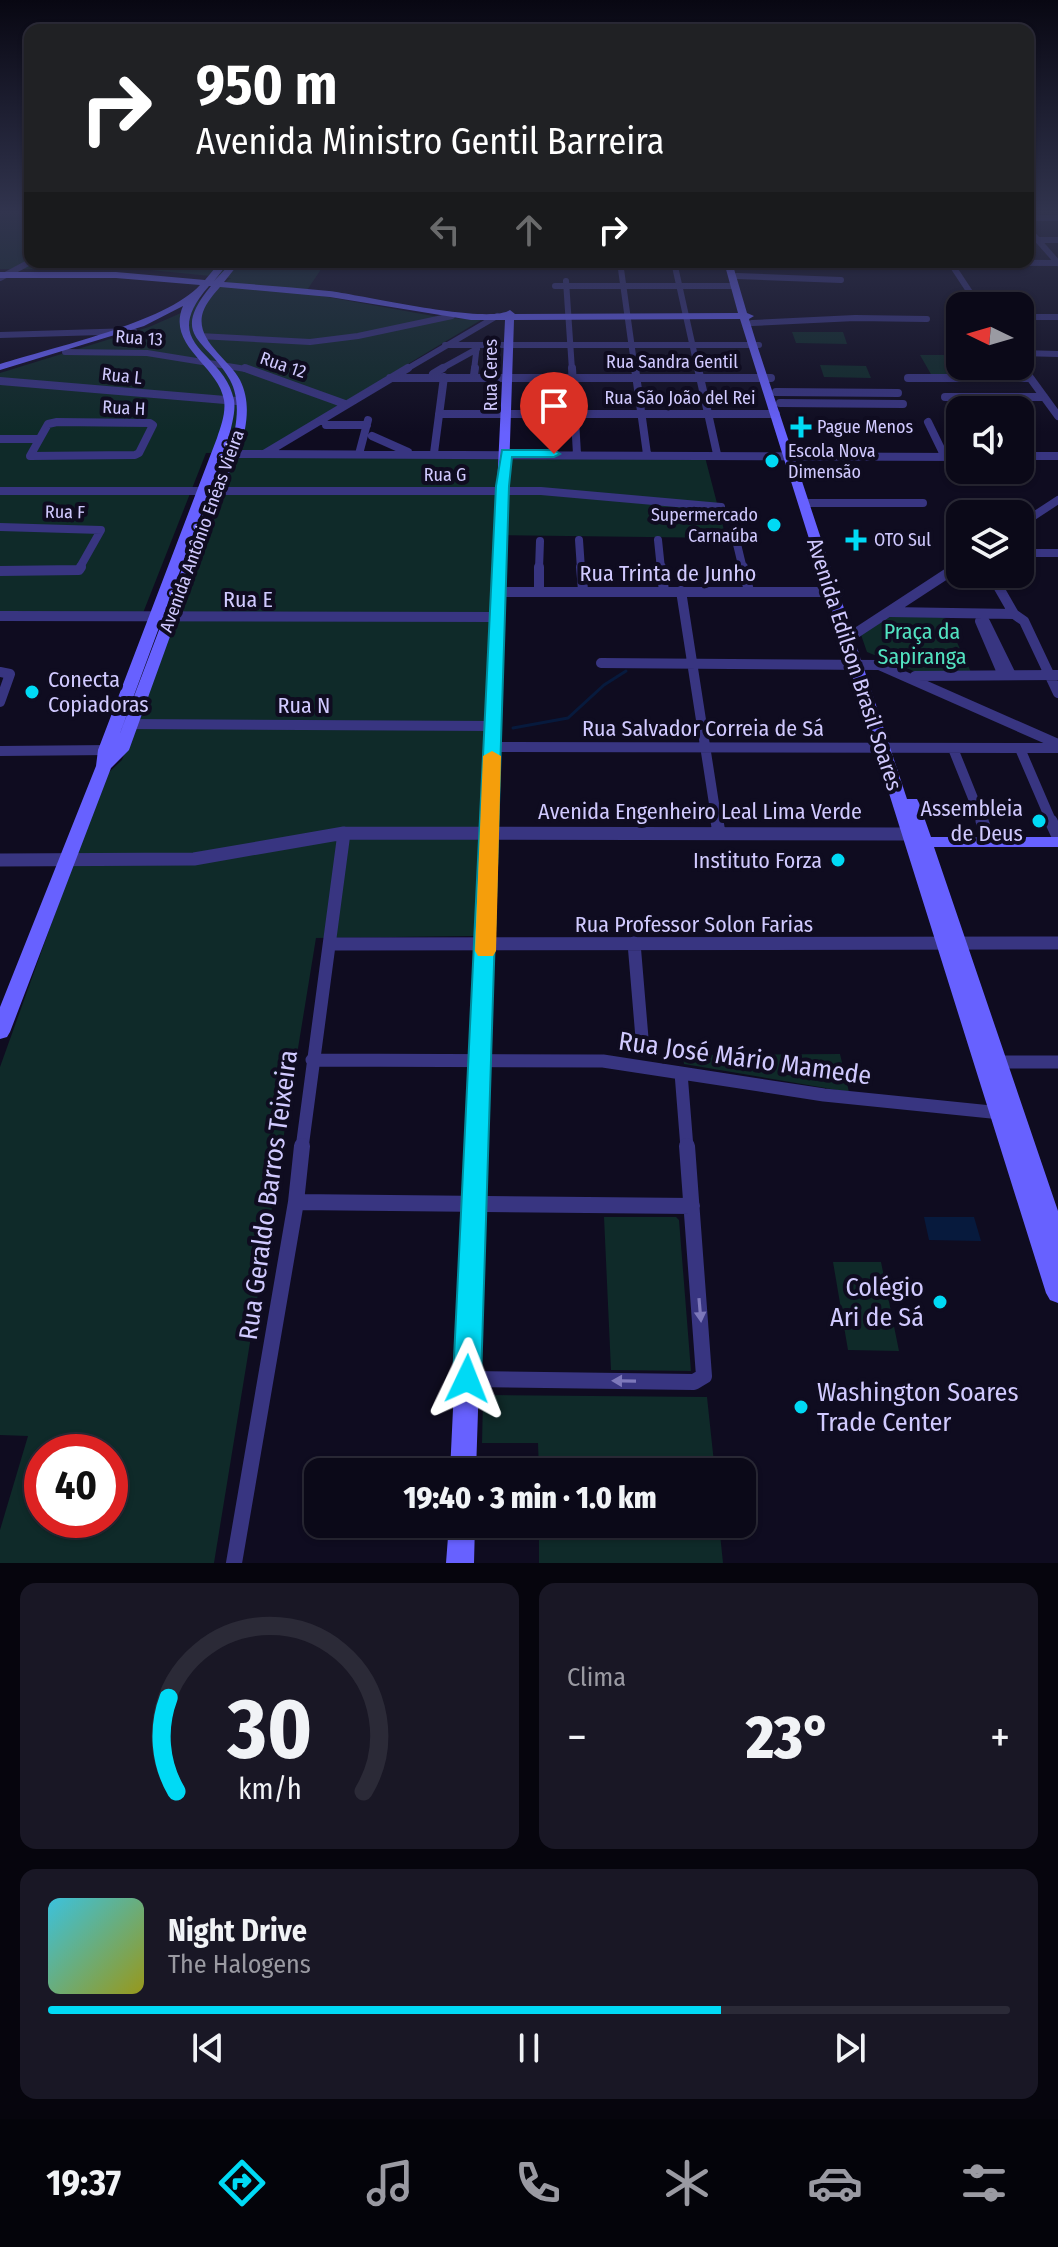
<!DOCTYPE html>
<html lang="pt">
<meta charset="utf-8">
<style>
:root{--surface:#0b0918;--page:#191725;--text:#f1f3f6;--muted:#9a9aa2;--line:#2b2a37;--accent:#00daf5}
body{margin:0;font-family:"Fira Sans Condensed",sans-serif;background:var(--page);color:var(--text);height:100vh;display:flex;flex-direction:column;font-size:30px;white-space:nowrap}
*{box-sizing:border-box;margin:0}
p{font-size:26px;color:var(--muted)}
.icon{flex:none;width:44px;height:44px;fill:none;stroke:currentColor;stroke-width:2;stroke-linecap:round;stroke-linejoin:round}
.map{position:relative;height:1563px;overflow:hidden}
.side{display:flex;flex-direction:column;gap:20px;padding:20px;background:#06050d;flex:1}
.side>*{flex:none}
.banner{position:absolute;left:24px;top:24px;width:1010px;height:244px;border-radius:16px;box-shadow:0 2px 6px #0004,0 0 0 2px var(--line);background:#202124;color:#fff;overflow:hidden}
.needle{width:52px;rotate:275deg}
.tools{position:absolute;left:946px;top:292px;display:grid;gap:16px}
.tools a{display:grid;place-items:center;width:88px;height:88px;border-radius:16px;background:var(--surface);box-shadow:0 2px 6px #0004,0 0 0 2px var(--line);font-size:40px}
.speed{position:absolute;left:24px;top:1434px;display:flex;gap:16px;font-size:40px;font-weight:700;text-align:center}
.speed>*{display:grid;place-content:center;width:104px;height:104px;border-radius:50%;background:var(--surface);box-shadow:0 2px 6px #0004,0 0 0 2px var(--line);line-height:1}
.speed .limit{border:12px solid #d22;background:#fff;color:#111}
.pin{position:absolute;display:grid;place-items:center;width:68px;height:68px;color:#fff;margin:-82px -34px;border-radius:50% 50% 50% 0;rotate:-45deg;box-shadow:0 0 8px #0007}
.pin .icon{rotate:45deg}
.me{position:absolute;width:88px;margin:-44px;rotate:2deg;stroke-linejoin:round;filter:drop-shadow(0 0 6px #0008)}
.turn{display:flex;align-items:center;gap:28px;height:168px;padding:0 40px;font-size:36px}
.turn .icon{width:104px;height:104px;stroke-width:2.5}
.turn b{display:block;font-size:56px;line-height:68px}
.lanes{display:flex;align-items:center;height:76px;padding:0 40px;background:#0003;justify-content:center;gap:40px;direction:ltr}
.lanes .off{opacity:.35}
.big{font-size:60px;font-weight:800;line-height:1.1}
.side .widget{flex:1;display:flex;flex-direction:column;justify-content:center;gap:12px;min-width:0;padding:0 28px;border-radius:16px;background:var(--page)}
.side .dial{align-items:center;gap:0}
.dial svg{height:208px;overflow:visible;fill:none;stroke:var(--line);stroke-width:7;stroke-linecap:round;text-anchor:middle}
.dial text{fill:var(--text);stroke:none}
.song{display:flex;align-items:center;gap:24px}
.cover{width:96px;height:96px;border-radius:12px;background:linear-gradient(135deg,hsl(190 70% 55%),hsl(60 70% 35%))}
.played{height:8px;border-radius:4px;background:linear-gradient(90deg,var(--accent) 70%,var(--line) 70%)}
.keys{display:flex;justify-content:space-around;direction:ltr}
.heat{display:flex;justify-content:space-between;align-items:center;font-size:44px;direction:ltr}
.side .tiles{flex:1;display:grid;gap:20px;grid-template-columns:1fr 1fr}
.widget:last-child{grid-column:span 2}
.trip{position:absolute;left:304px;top:1458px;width:452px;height:80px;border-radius:16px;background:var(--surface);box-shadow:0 2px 6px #0004,0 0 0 2px var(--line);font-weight:800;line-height:80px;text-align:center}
.tabs{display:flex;height:128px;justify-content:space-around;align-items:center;background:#04040a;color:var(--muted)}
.tabs .icon{width:56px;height:56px}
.tabs .current{color:var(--accent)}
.tabs b{font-size:36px;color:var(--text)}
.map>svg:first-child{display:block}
</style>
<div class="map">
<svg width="1058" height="1563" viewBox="0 0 1058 1563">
<rect width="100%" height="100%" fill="#0f0c20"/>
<!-- green -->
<path fill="#0f2a29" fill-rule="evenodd" d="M0,214H30V262H326L305,293L439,317L481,320L262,452L206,453L143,613H0V373L149,327L181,313L231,278L140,269H0Z
M792,332H843L847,344L796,343Z
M920,355H960V366H1006L1013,376H932Z
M820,365L866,366L871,378L824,377Z
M233,455L705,457L726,538L495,535L476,936L316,938L214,1563H0V1530L28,1436L0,1435V1067L104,777L122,760ZM42,1452H110V1520H42Z
M896,614L944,615L971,672H916L867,652L860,632Z
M840,1054L849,1092L684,1064L683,1055Z
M604,1217H676L679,1220L691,1371L611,1370Z
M833,1262H881L899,1351L848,1350Z
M490,1395L707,1397L715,1472H539L538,1443H482L483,1399Z
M539,1524H719L723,1563H539Z"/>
<!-- water -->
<path fill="#071a3d" d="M924,1217H974L981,1241L929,1240Z"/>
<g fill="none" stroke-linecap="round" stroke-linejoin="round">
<!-- stream -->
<path stroke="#071a3d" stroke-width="3" d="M513,728L568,718L604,685L626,671"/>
<!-- street-far4 -->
<path stroke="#383581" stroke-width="6" d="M1028,218H1058
M1028,229L1058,263
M1033,240H1058
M620,262L635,370
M674,262L698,370
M768,262L1058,263
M950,262L979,306
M737,276L841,280
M0,278L30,262
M566,281L572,370
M555,286H734
M1020,317H1058
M752,323L855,318L927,319
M0,335L134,331
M199,336L310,342L358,336L452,316
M445,345H759
M65,352L147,353L252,370
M1020,353L1058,354
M1020,365L1024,370
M405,370L497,316
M439,370L477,349
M474,370L477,345"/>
<!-- street-far3 -->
<path stroke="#383581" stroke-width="8" d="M245,368L345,404
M572,368L577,454
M635,368L647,454
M698,368L717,454
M1023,368L1058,416
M433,374L443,368
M474,375L475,368
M390,378H771
M908,378H1029
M0,381L237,401
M776,392L898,393
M945,397H1044
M780,403L903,404
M439,414H776
M57,422L150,423L153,425L139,453L135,455L30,456L48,424Z
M928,422L945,457
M326,425H367
M372,436L408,452
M0,439H37
M434,453L444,377
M231,454L960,457
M264,454L408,368
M359,454L368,420
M1020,456H1058
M0,491H205
M217,491H541L721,507
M804,503H923
M1020,525L1058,500
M0,527L101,530L79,569
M579,540L581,569
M658,540L661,569
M736,540L743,569
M1020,553H1058
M539,569L540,541
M954,569L960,565"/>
<!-- street-far2 -->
<path stroke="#383581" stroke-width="10" d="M581,567L583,590
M661,567L664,591
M743,567L749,591
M0,571L79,570L81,567
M991,574L1014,614L1024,621L1058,693
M539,591V567
M681,591L717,823
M497,592H839
M890,612L1014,614
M0,616L497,617
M846,635H853L957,567
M601,663L879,665L1058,744
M0,672L10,674L0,702
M1003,675L980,621L985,622L1011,675
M915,676L1058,675
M125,724L493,726
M492,747L1058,748
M0,751L111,750
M954,751L983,823
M1021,751L1052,823"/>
<!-- street-far1 -->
<path stroke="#383581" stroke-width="13" d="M717,821L719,833
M982,821L987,834
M1051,821L1057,834
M0,860L194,859L344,833L910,834
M634,943L643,1050
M330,944L1058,943
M312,1060L603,1061L824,1095L1001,1113
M997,1062H1058
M681,1073L687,1148
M302,1148L344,833"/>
<!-- street -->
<path stroke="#383581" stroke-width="16" d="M296,1202L692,1206
M467,1379L694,1382L704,1376L687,1146
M234,1563L296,1202L302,1146"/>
<!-- secondary -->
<path fill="#6761ff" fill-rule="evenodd" d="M220,262H229L214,281L232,262H240L224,282C259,285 294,287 329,291C363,295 488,325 510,310L515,314L738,313L724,262H732L747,313L754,316L749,319L757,345L907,799H917L919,803L931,837H1058V847H934L1058,1211V1303L1050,1300L1046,1293L740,319L514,320L476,1472H450L505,320H471L330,297L220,287C214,294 206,303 203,312C194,340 229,359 240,380C248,396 248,412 245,429L129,750L111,768L10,1032L7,1037L0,1039V1007L96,766L98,750L217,438C221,426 226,413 224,400C218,365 166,346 183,306L144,326L0,370V364C51,348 167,322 200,285L116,278H0V272H116L205,280ZM209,286H211C168,338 208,339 230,380C238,395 238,412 235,429L119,736L229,438C231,426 236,412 234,400C224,349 156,347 209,286Z
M449,1524H475L474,1563H446Z"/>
</g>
<!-- one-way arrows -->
<defs><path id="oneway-solid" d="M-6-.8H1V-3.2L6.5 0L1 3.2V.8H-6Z" transform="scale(2)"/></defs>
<g fill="#7d78ba">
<use href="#oneway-solid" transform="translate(700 1310) rotate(85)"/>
<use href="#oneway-solid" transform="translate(624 1381) rotate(-179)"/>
</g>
<!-- sky -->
<linearGradient id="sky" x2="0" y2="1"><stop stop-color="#080712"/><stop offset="0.49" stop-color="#31344e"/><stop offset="1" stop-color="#31344e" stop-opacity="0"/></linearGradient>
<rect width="1058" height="433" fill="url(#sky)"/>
<!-- route -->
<path fill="#00daf5" stroke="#008e9f" stroke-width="2" d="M502,450H554L560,454L554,457H512L509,486L481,1379L477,1388L467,1392L457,1388L453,1379L496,486Z"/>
<!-- slow -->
<path fill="#f59e0b" d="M492,751L501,756L496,951L493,956H478L475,951L483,756Z"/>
<!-- markers -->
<g fill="#00daf5" stroke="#0f0c20" stroke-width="3">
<path d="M797 415h8v8h8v8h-8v8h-8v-8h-8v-8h8z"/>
<circle cx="772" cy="461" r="8"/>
<circle cx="774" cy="525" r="8"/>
<path d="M852 528h8v8h8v8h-8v8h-8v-8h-8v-8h8z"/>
<circle cx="32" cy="692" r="8"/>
<circle cx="1039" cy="821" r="8"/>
<circle cx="838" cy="860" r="8"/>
<circle cx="940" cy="1302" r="8"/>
<circle cx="801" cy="1407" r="8"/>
</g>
<g text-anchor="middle" stroke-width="8" stroke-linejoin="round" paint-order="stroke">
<!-- far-street labels -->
<g font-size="18" fill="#d1caff" stroke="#0f0c20">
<text transform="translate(139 338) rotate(4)" y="6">Rua 13</text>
<text x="672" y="368">Rua Sandra Gentil</text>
<text transform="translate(283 365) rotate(19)" y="6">Rua 12</text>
<text transform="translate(491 375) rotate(-90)" y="6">Rua Ceres</text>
<text transform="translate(122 376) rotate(6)" y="6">Rua L</text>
<text x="680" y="404">Rua São João del Rei</text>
<text transform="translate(124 408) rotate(3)" y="6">Rua H</text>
<text x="445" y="481">Rua G</text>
<text transform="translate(65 512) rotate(1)" y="6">Rua F</text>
<text transform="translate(202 531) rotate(-70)" y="6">Avenida Antônio Enéas Vieira</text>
</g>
<!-- far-poi labels -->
<g font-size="18" fill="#d1caff" stroke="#0f0c20" text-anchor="start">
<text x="817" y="433">Pague Menos</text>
<text x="788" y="457">Escola Nova<tspan x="788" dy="21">Dimensão</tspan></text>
<text x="758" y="521" text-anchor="end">Supermercado<tspan x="758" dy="21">Carnaúba</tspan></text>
<text x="874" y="546">OTO Sul</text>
</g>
<!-- street labels -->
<g font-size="22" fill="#d1caff" stroke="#0f0c20">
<text x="668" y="581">Rua Trinta de Junho</text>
<text x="248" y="607">Rua E</text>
<text transform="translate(855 664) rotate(72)" y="8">Avenida Edilson Brasil Soares</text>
<text x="304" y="713">Rua N</text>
<text x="703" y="736">Rua Salvador Correia de Sá</text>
<text x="700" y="819">Avenida Engenheiro Leal Lima Verde</text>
<text x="694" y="932">Rua Professor Solon Farias</text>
</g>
<!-- park labels -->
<g font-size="22" fill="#52e3c1" stroke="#0f0c20">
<text x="922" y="639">Praça da<tspan x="922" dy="25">Sapiranga</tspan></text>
</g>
<!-- poi labels -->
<g font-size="22" fill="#d1caff" stroke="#0f0c20" text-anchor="end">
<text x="48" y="687" text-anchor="start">Conecta<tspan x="48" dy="25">Copiadoras</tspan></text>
<text x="1023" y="816">Assembleia<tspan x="1023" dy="25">de Deus</tspan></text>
<text x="822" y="868">Instituto Forza</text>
</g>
<!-- near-street labels -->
<g font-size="26" fill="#d1caff" stroke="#0f0c20">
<text transform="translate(745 1058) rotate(8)" y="9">Rua José Mário Mamede</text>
<text transform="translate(268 1195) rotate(-82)" y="9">Rua Geraldo Barros Teixeira</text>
</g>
<!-- near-poi labels -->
<g font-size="26" fill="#d1caff" stroke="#0f0c20" text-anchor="end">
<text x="924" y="1296">Colégio<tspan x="924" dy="30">Ari de Sá</tspan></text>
<text x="817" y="1401" text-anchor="start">Washington Soares<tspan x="817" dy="30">Trade Center</tspan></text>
</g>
</g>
</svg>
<div class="tools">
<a><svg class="needle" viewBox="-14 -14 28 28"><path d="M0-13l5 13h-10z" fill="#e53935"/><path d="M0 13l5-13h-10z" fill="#9a9aa2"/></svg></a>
<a><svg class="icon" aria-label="sound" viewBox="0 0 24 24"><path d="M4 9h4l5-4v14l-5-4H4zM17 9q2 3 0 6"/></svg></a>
<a><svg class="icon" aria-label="layers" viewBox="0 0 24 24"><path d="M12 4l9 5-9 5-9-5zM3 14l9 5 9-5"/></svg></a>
</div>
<div class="speed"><div class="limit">40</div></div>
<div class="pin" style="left:554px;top:454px;background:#d93025"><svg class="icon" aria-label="arrive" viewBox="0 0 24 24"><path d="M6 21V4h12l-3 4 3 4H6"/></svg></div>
<svg class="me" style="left:467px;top:1379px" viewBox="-20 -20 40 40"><path d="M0-17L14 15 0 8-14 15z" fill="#00daf5" stroke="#fff" stroke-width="4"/></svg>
<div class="trip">19:40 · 3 min · 1.0 km</div>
<div class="banner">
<div class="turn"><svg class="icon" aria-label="right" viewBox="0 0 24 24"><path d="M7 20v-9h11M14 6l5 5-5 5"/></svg><div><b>950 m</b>Avenida Ministro Gentil Barreira</div></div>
<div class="lanes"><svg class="icon off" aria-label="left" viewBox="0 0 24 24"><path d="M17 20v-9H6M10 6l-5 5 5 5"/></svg><svg class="icon off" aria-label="ahead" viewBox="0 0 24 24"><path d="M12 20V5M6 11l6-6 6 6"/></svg><svg class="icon" aria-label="right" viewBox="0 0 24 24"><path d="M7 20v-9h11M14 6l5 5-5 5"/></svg></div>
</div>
</div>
<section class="side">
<div class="tiles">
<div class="widget dial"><svg viewBox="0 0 100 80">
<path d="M14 69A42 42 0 1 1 86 69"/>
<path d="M14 69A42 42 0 0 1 11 33" stroke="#00daf5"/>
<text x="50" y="56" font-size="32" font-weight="700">30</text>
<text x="50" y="72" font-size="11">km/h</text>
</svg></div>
<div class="widget"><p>Clima</p>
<div class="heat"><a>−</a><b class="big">23°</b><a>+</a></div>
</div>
<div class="widget">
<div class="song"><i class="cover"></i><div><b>Night Drive</b><p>The Halogens</p></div></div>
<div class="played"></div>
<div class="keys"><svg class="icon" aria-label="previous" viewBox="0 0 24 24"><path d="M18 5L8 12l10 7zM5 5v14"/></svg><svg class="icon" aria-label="pause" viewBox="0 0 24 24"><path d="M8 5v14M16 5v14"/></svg><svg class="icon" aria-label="next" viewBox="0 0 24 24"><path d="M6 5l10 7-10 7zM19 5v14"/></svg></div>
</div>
</div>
</section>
<nav class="tabs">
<b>19:37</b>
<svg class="icon current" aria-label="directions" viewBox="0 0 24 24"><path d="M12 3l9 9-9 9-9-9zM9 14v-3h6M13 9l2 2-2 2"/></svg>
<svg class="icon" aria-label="music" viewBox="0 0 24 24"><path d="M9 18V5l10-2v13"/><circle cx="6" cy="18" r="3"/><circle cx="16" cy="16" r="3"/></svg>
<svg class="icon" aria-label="phone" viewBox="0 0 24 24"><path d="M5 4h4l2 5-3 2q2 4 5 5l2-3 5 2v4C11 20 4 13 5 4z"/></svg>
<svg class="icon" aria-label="climate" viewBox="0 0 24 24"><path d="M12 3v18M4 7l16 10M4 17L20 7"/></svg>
<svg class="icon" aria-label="car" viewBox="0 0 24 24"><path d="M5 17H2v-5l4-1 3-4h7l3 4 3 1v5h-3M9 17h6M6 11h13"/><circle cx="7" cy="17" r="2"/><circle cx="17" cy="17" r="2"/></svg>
<svg class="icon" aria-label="filters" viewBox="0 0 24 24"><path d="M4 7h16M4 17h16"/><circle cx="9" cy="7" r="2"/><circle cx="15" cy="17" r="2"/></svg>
</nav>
